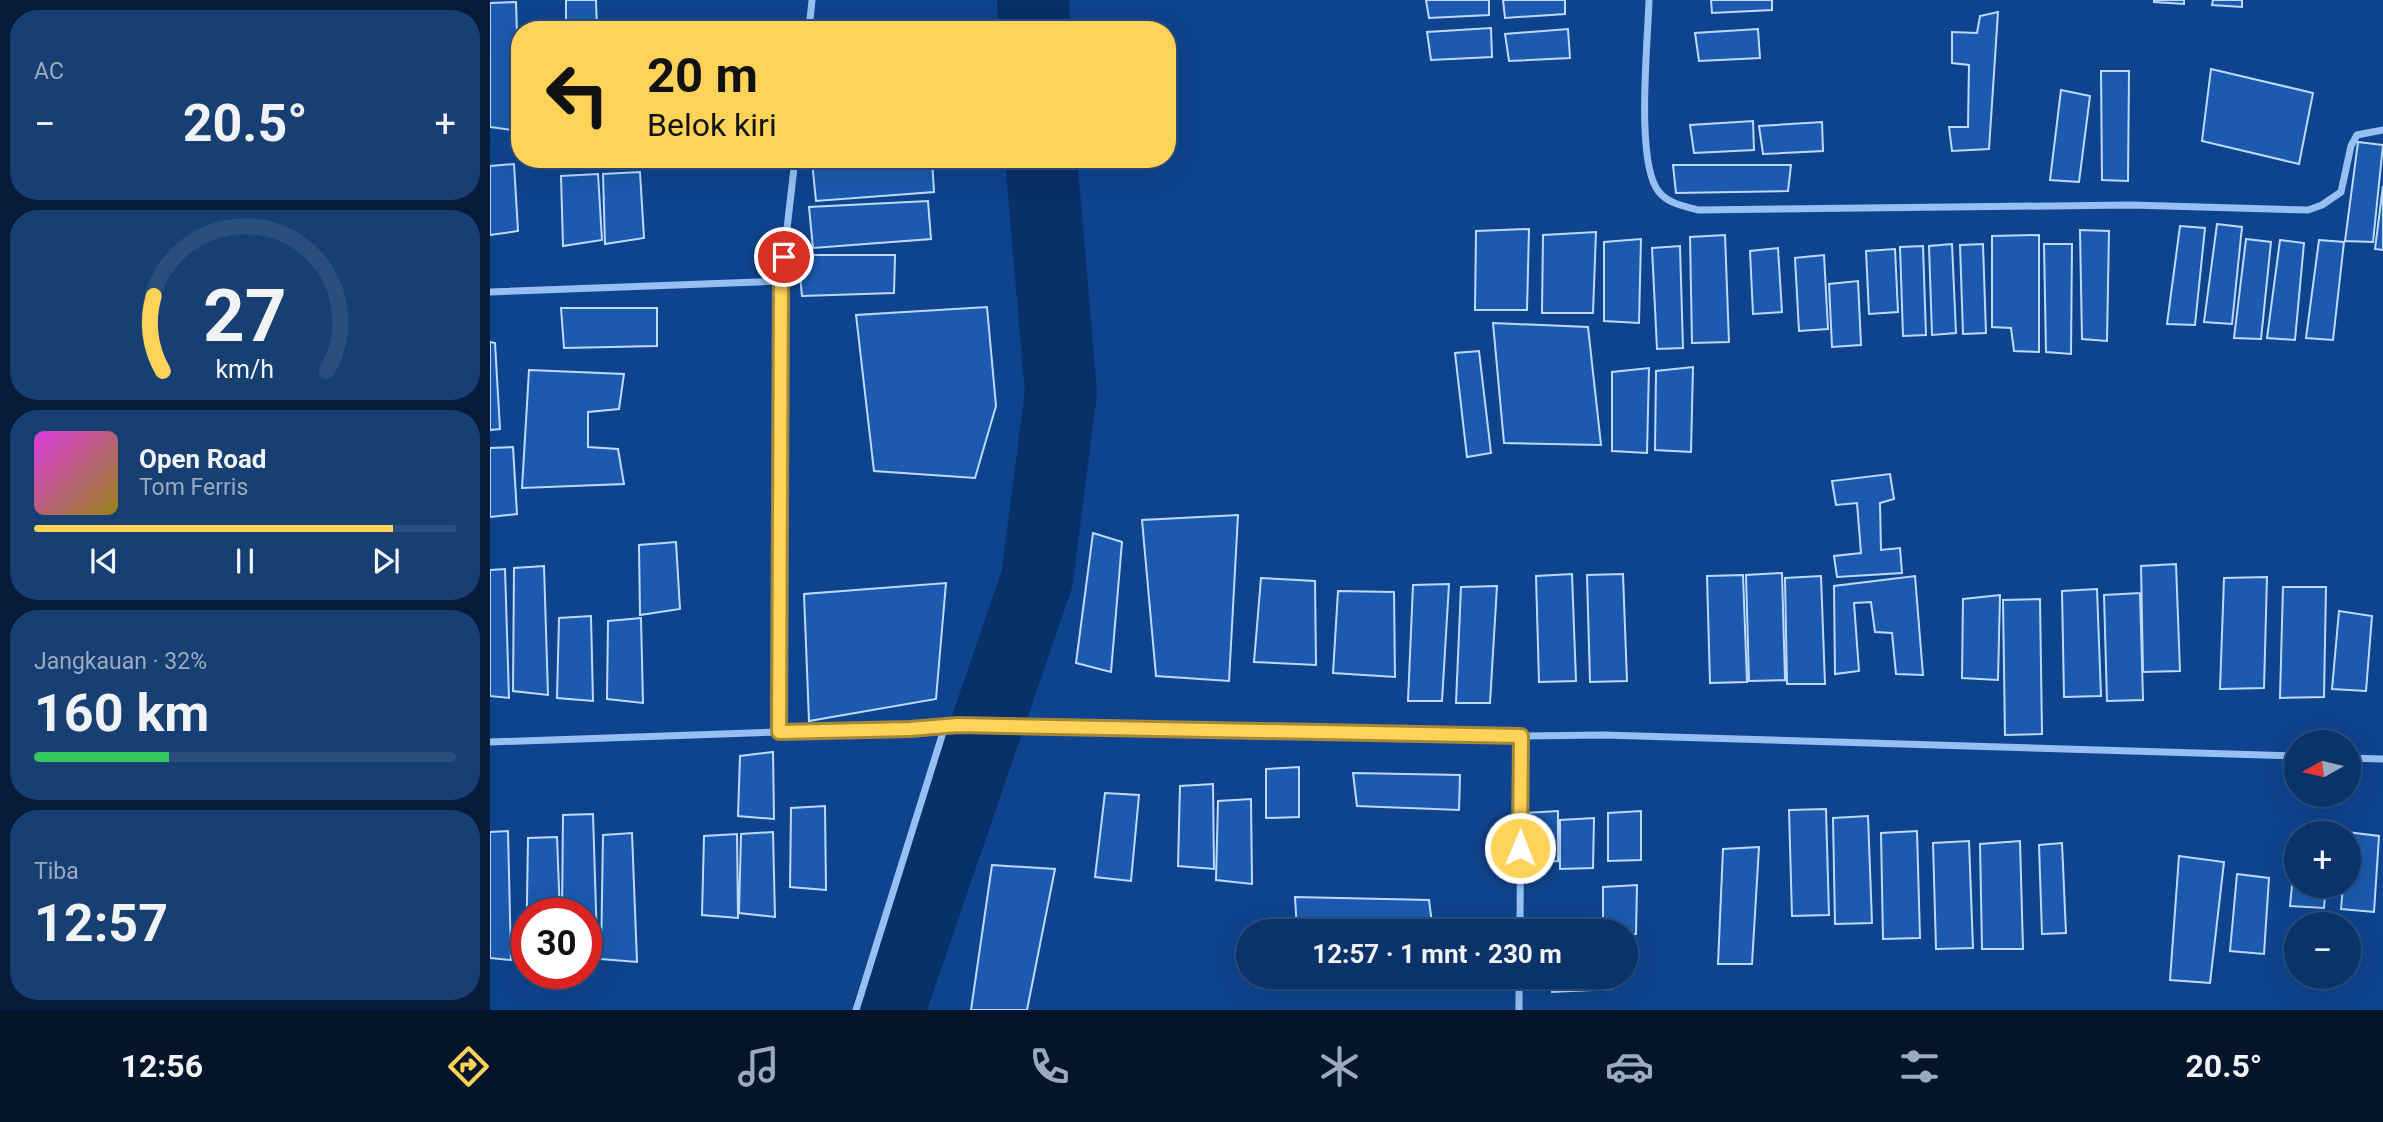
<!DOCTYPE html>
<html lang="id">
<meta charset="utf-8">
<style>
:root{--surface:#0a336a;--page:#183f72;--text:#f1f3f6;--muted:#99aac1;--line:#2a4e7e;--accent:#ffd258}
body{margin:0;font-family:Roboto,sans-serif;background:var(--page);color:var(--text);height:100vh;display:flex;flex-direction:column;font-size:26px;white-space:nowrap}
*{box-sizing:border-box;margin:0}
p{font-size:23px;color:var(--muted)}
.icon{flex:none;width:38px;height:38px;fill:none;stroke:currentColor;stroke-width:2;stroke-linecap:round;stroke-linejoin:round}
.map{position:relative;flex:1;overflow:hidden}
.details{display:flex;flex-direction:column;gap:10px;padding:10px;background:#061c3a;width:490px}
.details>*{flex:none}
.banner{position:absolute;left:21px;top:21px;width:665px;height:147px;border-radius:28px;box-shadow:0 7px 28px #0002,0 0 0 2px var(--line);background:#ffd258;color:#111;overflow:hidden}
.needle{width:46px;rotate:262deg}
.controls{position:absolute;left:1794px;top:730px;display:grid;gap:14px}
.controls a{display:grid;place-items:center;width:77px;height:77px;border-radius:50%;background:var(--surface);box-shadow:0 7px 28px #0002,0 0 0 2px var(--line);font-size:35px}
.speed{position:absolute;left:21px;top:898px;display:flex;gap:14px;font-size:35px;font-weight:700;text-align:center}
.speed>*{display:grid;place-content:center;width:91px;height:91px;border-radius:50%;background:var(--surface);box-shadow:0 7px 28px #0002,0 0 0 2px var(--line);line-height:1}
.speed .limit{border:10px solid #d22;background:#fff;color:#111}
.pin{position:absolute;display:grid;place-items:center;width:60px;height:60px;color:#fff;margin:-30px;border:4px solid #fff;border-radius:50%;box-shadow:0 2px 7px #0007}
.me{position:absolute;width:77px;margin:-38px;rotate:1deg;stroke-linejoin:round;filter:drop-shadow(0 0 5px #0008)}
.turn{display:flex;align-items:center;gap:24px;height:147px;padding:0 21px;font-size:32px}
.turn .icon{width:91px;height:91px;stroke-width:2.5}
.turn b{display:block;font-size:49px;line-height:60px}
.big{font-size:52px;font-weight:700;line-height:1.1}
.details .tile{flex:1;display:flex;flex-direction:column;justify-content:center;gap:10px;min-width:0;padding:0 24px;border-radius:28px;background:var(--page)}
.details .dial{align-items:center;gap:0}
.dial svg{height:182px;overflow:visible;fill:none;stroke:var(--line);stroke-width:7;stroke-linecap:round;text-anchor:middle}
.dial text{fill:var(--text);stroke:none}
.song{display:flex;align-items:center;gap:21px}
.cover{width:84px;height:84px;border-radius:10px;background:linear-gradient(135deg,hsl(300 70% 55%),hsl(50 70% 35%))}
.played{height:7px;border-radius:4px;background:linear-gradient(90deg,var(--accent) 85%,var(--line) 85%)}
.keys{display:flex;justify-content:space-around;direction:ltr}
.heat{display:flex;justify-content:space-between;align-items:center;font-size:38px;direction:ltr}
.charge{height:10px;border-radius:5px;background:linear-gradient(90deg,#34c759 32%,var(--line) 0)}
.trip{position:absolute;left:746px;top:919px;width:402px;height:70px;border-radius:35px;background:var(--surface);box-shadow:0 7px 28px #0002,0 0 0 2px var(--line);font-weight:700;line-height:70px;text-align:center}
.dock{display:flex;height:112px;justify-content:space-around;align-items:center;background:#04142a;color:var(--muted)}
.dock .icon{width:49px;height:49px}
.dock .active{color:var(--accent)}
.dock b{font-size:32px;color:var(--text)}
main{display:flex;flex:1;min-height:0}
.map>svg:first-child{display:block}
</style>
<main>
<section class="details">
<div class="tile"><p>AC</p>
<div class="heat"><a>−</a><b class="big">20.5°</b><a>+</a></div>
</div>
<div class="tile dial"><svg viewBox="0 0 100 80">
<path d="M14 69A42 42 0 1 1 86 69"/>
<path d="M14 69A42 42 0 0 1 10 36" stroke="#ffd258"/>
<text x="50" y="56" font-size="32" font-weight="700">27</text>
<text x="50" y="72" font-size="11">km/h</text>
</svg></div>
<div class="tile">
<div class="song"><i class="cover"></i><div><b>Open Road</b><p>Tom Ferris</p></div></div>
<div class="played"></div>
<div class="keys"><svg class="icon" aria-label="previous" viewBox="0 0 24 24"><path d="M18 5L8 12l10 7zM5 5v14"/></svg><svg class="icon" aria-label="pause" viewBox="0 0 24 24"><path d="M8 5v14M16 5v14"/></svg><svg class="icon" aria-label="next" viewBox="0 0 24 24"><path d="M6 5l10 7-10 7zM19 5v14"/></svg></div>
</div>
<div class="tile"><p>Jangkauan · 32%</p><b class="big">160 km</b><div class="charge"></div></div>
<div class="tile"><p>Tiba</p><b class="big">12:57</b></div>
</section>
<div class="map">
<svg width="1893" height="1010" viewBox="0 0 1893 1010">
<rect width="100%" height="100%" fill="#0e448e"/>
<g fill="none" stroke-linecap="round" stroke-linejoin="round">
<!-- river -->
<path stroke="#083069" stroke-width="72" d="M543,0L544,30
M399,1010L547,579L571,392L551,159"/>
</g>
<!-- building -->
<path fill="#1b5aae" stroke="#bddafe" stroke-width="2" d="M76,0H106L107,30H76Z
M936,0H999V15L939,18Z
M1013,0H1075V14L1015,18Z
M1221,0H1282V10L1222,13Z
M1664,0H1694V4L1664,2Z
M1723,0H1752V7L1722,5Z
M26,2L30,127V131L0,127V3Z
M1508,12L1499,149L1462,151L1459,127H1478L1479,65L1462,63V32L1487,33L1490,16Z
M338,25L390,29L338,30Z
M1001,28L1002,57L941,60L937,32Z
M1078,29L1080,58L1019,61L1015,34Z
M1268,29L1270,58L1209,61L1205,33Z
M1721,69L1823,93L1809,164L1712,141Z
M1611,71H1639L1638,181L1612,180Z
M1571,90L1600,96L1589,182L1560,180Z
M1263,121L1264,150L1204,153L1200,125Z
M1332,122L1333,151L1273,154L1269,126Z
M1868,142L1893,145L1883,242L1855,241Z
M347,159H442L444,192L326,201L322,161Z
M24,164L28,231L0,235V166Z
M1183,165H1301L1298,191L1186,193Z
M150,172L154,238L115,244L113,174Z
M108,174L112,240L73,246L71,176Z
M1893,186V250L1885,249Z
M438,201L441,239L323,248L319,207Z
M1727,224L1752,227L1742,324L1714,322Z
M1690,226L1715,228L1705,325L1677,324Z
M1039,229L1037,310H985L986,231Z
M1590,230L1619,231L1617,341L1592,339Z
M1106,232L1103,313H1052L1053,235Z
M1235,235L1239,342L1202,343L1200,237Z
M1549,235V352L1524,351L1521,328L1502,327V236Z
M1151,239L1149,323L1114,321V242Z
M1756,239L1781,242L1771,339L1744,338Z
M1790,240L1814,243L1805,340L1777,338Z
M1829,240L1854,242L1843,340L1816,338Z
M1462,244L1466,333L1442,335L1439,246Z
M1493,244L1496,333L1473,334L1470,245Z
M1554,244H1582L1581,354L1556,352Z
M1190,246L1193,348L1167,349L1162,248Z
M1433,246L1436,335L1413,336L1410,247Z
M1288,248L1292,312L1263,314L1260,251Z
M1405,249L1408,312L1379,314L1376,251Z
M308,255H405L404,293L312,296Z
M1334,255L1338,329L1309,331L1305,258Z
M1368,281L1371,345L1342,347L1339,284Z
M497,307L506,406L485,478L384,471L366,315Z
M71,308H167V346L74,348Z
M1003,323L1098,327L1111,445L1014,443Z
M0,342L5,343L10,429L0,430Z
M989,351L1001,453L977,457L965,353Z
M1203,367L1201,452L1165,450L1166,371Z
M1159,368L1157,453L1122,451V372Z
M39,370L134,374L129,409L98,412V447L128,449L134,484L32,488Z
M23,447L27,514L0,517V448Z
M1400,474L1404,499L1390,503L1391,550L1410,548L1412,573L1347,577L1344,556L1371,553L1367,503L1346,505L1342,481Z
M748,515L739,681L666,676L652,520Z
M603,533L632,542L621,672L586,663Z
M186,542L190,609L150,615L149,545Z
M1686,564L1690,671L1653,672L1651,566Z
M54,566L58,695L23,691L24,568Z
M15,569L19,698L0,696V570Z
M1292,573L1295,680L1259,681L1256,575Z
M1082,574L1086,681L1049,682L1046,576Z
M1133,574L1137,681L1100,682L1097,575Z
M1253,575L1257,682L1220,683L1217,576Z
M1331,576L1335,684H1297L1295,578Z
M1425,576L1433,675L1406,674L1402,633L1385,632L1381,602L1364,603L1369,671L1345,674L1344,586Z
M1777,577L1774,688L1730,689L1734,578Z
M771,578L825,581L826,665L764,662Z
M456,583L446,699L319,721L314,594Z
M959,584L952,701H918L923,585Z
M1007,586L1000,703H966L971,587Z
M1793,587H1836L1834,697L1790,698Z
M1607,589L1611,696L1574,697L1572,591Z
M848,591L904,592L905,677L843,673Z
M1650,593L1653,700L1617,701L1614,595Z
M1510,595L1508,680L1472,678L1473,599Z
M1550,599L1552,734L1515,735L1513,600Z
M1849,611L1882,616L1876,691L1842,689Z
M101,616L103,701L67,698L69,618Z
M151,618L153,703L117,699L118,621Z
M283,752L284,819L248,816L250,756Z
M809,767V817L776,818V769Z
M863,773L970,775L969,810L867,806Z
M723,784L724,869L688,866L690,786Z
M615,793L649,795L641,881L605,877Z
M761,799L762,884L726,880L728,801Z
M335,806L336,890L300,887L301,808Z
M1336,809L1339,915L1302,916L1299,810Z
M1068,811V861L1035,862V813Z
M1151,811V860L1118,861V813Z
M103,814L107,943L96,942V914H72L73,815Z
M1378,816L1382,923L1345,924L1343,818Z
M1104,818L1103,868L1070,869V820Z
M18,831L21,960L0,958V832Z
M1427,831L1430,938L1393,939L1391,833Z
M283,832L285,917L249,913L251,834Z
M1857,832L1889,836L1884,912L1851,909L1853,886H1858Z
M142,833L147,962L111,959L113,835Z
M247,834L248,918L212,915L214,836Z
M67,837L70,914H37L36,961L38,838Z
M1479,841L1483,948L1446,949L1443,843Z
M1530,841L1533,949H1492L1490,844Z
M1572,843L1576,933L1552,934L1549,845Z
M1806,844V886H1836L1834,908L1800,906Z
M1269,847L1262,964H1228L1233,849Z
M1689,856L1734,862L1720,983L1680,980Z
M502,865L565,869L537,1010H481Z
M1747,874L1779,878L1774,954L1740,951Z
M1147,885L1146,934L1136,935V931H1113V887Z
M805,897L939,900L943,931L807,930Z
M1104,918L1105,931H1043L1041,922Z
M853,976H954L953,985H854Z
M1060,976H1122V989L1062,992Z"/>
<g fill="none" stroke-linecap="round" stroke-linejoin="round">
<!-- minor -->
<path stroke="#96bff3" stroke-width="7" d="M1159,0C1158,41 1145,163 1169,192C1179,204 1194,206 1208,210L1641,205L1818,210L1832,205L1851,192L1861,146L1867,135L1893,130
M319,30L322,0
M0,292L291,281
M455,726L1031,736L1114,735L1806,756
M289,732L455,726L366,1010
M0,742L289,732L291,281L305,159
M1858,758L1893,759
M1030,931L1031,736
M1029,1010V976"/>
</g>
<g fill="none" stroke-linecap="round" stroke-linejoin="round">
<defs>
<path id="route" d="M294,257L291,281L289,732L420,729L468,725L1031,736L1030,848"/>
</defs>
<!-- route casing -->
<use href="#route" stroke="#a68839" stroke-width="18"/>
<!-- route -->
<use href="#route" stroke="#ffd258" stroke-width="12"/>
</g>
</svg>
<div class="controls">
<a><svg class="needle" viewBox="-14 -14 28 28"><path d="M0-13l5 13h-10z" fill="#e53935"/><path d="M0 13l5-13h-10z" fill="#99aac1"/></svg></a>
<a>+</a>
<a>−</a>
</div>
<div class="speed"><div class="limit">30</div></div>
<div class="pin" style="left:294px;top:257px;background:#d93025"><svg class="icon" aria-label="arrive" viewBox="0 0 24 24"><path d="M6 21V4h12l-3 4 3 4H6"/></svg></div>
<svg class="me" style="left:1030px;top:848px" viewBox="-20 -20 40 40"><circle r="17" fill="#ffd258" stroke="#fff" stroke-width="3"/><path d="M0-11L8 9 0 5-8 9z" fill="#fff"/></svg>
<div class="trip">12:57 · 1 mnt · 230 m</div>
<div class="banner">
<div class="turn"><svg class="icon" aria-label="left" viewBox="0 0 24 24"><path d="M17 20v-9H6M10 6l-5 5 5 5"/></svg><div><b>20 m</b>Belok kiri</div></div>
</div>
</div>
</main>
<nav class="dock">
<b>12:56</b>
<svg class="icon active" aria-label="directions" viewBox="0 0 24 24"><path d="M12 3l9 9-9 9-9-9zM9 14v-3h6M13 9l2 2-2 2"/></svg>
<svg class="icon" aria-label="music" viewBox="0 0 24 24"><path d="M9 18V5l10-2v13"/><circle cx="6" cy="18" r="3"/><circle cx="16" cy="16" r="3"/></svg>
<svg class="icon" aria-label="phone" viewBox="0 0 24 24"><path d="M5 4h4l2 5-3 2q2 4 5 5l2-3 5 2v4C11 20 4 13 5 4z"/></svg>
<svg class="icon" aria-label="climate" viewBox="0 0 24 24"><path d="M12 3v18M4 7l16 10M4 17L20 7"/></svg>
<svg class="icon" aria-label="car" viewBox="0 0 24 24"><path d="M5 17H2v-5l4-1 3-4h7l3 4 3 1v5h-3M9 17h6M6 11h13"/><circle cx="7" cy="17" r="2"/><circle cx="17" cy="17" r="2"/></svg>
<svg class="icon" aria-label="filters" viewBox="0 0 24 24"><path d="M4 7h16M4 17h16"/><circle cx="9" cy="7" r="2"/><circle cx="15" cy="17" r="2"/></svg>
<b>20.5°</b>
</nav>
